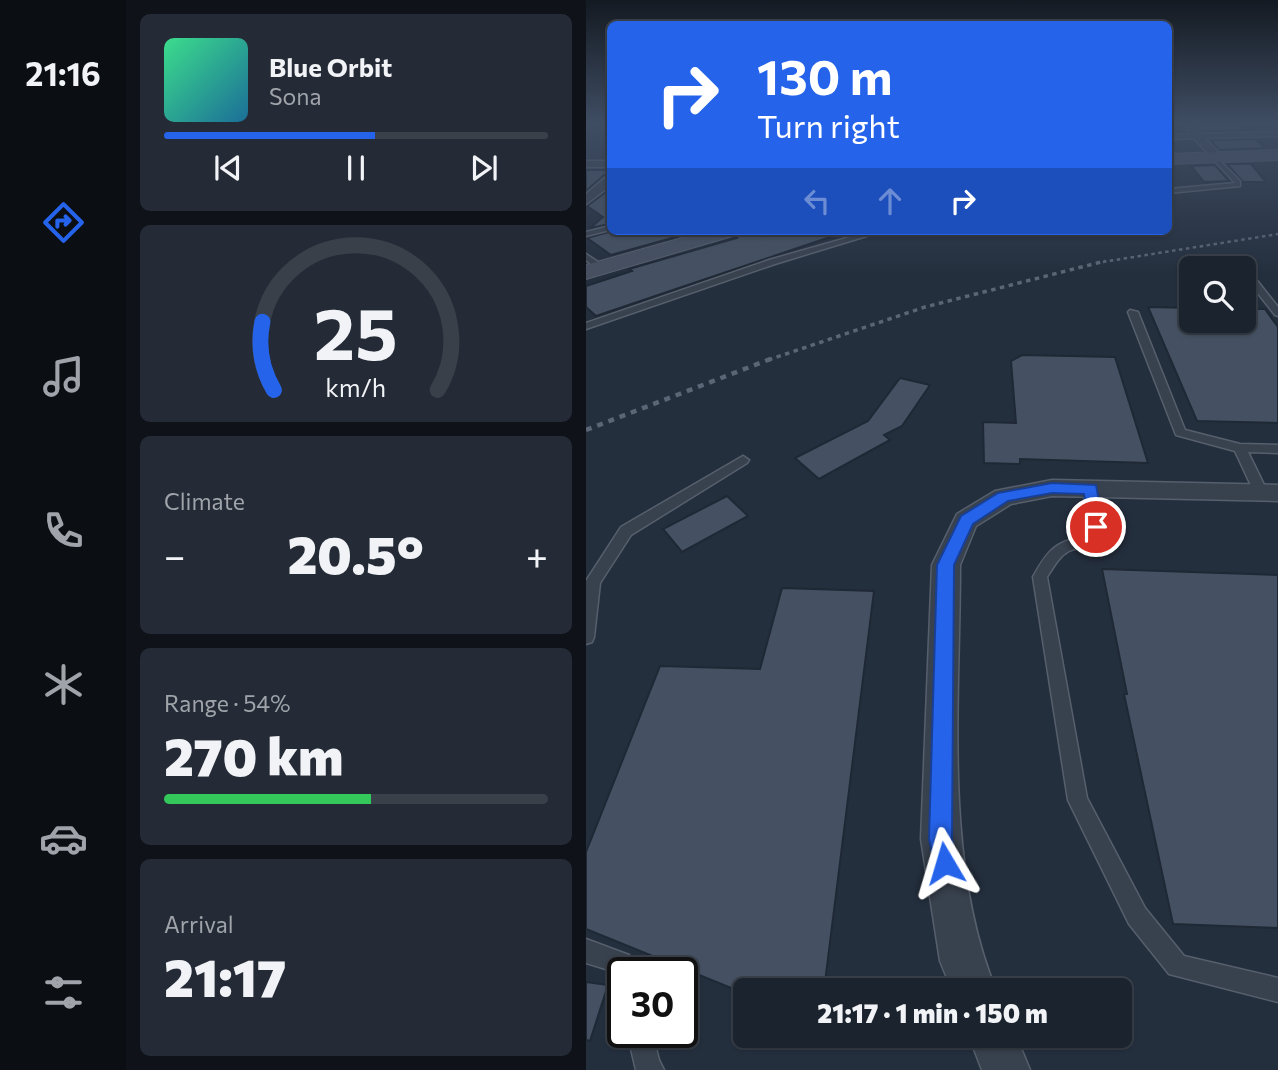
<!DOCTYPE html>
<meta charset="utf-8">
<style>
:root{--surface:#1b232e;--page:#242b36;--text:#f1f3f6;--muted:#a0a4aa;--line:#39404a;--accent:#2563eb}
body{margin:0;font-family:Commissioner,sans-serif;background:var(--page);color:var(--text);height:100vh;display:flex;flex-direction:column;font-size:26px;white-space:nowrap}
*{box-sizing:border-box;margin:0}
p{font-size:23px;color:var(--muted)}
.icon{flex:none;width:38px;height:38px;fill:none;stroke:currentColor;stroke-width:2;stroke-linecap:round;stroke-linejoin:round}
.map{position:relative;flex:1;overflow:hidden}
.drawer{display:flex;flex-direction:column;gap:14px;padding:14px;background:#0f1319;width:460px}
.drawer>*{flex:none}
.banner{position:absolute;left:21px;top:21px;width:565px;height:214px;border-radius:10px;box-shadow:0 2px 5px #0004,0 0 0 2px var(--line);background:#2563eb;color:#fff;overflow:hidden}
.buttons{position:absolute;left:593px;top:256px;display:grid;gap:14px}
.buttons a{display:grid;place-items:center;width:77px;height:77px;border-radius:10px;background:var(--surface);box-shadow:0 2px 5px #0004,0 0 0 2px var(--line);font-size:35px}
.speed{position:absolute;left:21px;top:957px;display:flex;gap:14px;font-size:35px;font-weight:700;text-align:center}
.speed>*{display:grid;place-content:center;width:91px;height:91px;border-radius:50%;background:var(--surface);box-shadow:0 2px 5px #0004,0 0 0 2px var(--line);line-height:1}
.speed .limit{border:4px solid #111;border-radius:10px;background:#fff;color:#111}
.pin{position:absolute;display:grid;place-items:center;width:60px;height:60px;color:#fff;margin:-30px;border:4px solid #fff;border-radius:50%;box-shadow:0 2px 7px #0007}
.me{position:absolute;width:77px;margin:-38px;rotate:353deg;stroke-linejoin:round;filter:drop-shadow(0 0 5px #0008)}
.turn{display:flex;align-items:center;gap:24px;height:147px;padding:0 35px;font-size:32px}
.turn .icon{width:91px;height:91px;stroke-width:2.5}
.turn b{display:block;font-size:49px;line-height:60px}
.lanes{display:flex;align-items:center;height:66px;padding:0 35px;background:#0003;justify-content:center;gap:35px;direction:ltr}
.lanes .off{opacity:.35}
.big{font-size:52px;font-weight:800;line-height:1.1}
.drawer .widget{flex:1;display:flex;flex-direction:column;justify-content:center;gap:10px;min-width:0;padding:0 24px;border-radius:10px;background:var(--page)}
.drawer .dial{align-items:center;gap:0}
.dial svg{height:182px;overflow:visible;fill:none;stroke:var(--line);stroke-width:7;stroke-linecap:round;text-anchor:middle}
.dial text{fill:var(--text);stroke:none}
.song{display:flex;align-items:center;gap:21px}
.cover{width:84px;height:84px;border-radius:10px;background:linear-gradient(135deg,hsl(150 70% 55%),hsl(200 70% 35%))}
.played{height:7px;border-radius:4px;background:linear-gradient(90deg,var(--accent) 55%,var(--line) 55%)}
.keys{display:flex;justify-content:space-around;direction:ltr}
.heat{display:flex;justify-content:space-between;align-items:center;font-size:38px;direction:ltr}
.charge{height:10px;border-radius:5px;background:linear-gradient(90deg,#34c759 54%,var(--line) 0)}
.trip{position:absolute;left:147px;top:978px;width:399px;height:70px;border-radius:10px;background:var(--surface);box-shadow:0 2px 5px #0004,0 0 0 2px var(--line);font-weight:800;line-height:70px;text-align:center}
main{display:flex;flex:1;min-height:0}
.dock{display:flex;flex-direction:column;width:126px;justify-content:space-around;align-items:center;background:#0b0e12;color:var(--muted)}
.dock .icon{width:49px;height:49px}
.dock .active{color:var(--accent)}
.dock b{font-size:32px;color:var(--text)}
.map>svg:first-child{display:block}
</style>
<main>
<nav class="dock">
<b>21:16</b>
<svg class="icon active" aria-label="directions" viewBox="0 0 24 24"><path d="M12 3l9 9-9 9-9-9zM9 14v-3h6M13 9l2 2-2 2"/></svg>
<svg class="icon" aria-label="music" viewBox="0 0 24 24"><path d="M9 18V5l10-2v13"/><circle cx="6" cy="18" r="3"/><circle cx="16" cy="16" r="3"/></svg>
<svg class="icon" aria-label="phone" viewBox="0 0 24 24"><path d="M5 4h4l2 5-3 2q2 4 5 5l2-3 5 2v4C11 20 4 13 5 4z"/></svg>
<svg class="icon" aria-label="climate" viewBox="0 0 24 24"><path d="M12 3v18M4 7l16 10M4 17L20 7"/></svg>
<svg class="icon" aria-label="car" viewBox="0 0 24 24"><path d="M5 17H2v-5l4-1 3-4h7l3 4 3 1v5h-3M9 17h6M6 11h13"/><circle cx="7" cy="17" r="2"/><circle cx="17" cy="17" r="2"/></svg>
<svg class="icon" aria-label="filters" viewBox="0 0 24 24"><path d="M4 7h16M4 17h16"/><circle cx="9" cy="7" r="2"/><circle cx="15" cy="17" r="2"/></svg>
</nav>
<section class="drawer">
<div class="widget">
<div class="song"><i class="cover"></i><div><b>Blue Orbit</b><p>Sona</p></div></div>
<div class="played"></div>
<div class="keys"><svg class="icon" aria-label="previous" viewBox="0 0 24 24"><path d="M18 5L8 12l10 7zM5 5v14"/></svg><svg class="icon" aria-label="pause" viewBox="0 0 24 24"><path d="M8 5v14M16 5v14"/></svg><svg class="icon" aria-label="next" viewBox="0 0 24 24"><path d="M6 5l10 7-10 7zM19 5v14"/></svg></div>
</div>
<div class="widget dial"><svg viewBox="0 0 100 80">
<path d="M14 69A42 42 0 1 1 86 69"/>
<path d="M14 69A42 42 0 0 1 9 39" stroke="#2563eb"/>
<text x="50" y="56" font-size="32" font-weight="700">25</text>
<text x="50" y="72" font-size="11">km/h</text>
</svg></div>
<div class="widget"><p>Climate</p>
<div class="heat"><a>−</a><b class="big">20.5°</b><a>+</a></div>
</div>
<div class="widget"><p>Range · 54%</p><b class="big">270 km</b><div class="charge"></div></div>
<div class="widget"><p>Arrival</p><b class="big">21:17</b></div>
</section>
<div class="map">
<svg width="692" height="1070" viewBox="0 0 692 1070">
<rect width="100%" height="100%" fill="#242f3e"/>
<!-- building -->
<path fill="#455162" stroke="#1f2835" stroke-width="2" d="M609,124H650L658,130L616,131Z
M669,139L679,148L633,150L625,140Z
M641,164H665L680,182H657Z
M629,165L643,181L618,182L605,166Z
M24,170V175H18L0,191V170Z
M24,189V224L4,228L17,217L1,206Z
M26,231H111L25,255L1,238Z
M156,231H253V234L10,316L0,307V286L46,271L43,269L151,238Z
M562,307L606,308V320H658V309H679L692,327V423L611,421Z
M436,355L529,357L562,463L434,459V464L398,463L397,422L430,423L425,361Z
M314,378L344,385L316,426L298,435L304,440L233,479L209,458L282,421Z
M141,496L162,516L96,552L77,529Z
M516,569L692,575V928L587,924L538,694H541Z
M196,588L288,591L238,990H150L0,929V852L74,666L174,669Z
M0,982L22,985L4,1041L0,1040Z"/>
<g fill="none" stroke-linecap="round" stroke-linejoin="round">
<defs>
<path id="lane" d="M692,132V136L583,139V135Z
M628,155L654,181V186L583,193V189L649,183L626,158Z
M24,226V230L0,236V232Z
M285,231H297L189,264L0,329V323L183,260Z
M0,254L18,266V270H12L0,260Z
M659,273H665L692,307V316L689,315L659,277Z
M544,310L552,312L599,430L654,444L692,445V453L662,452L682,493L680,496H670L649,451L590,435L542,312Z
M157,456L163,460L161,463L45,535L14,583L8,637L6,642L0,644V581L35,527Z
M504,485L511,489L521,542C512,552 495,545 483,551C473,556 467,568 461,577L501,798L559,908L598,956L692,978V1002L583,974L543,924L482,800L447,577C462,549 472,538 506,537L497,489Z
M0,939L43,955L50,973H37V984L30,981L26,971L0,963Z
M41,1032H66L73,1060L78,1070H50Z"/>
<path id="street" d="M595,124H605L635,155V159H627Z
M0,161H24V167H0Z
M20,177H24V186L0,204V194Z
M466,480L692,485V501L466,496L425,504L390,526L374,565C374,703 357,861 410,990H366L354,961L335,839L346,565L371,514L409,491Z
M383,1036H430L444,1070H396Z"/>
<path id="secondary" d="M692,150V160L583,164V154Z
M121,231H153L150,235L0,279V265Z"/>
</defs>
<!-- lane casing -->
<use href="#lane" stroke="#565f6c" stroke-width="3"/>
<!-- street casing -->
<use href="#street" stroke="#565f6c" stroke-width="3"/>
<!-- secondary casing -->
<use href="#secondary" stroke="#565f6c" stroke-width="2"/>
<!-- lane -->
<use href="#lane" fill="#38414e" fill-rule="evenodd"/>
<!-- street -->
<use href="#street" fill="#38414e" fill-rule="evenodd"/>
<!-- secondary -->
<use href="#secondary" fill="#465061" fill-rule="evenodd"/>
<!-- rail-far2 -->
<path stroke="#5a6575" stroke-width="2.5" stroke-dasharray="3.5 3.5" stroke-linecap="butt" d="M510,263L692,234"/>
<!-- rail-far1 -->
<path stroke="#5a6575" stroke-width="3.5" stroke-dasharray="4.5 4.5" stroke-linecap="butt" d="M182,360L339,307L519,261"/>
<!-- rail -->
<path stroke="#5a6575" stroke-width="4.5" stroke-dasharray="6 6" stroke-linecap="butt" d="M0,430L187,358"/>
</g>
<!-- sky -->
<linearGradient id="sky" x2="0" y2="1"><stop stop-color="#141a22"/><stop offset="0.45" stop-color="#3f4d63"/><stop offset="1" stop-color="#3f4d63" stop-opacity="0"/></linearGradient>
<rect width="692" height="274" fill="url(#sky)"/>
<!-- route -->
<path fill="#2563eb" stroke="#184099" stroke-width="2" d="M466,483L510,485L518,527L516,531H505L503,527L498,494L466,493L422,501L387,524L368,565L366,839L371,863L367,872L359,875L350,872L343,839L351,565L375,516L412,493Z"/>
</svg>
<div class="buttons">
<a><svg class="icon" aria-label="search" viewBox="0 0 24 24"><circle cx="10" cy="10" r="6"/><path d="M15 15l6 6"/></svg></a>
</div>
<div class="speed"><div class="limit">30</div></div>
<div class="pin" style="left:510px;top:527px;background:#d93025"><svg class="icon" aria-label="arrive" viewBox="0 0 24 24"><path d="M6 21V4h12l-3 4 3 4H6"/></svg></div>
<svg class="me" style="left:359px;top:863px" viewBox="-20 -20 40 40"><path d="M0-17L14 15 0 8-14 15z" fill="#2563eb" stroke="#fff" stroke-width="4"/></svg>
<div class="trip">21:17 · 1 min · 150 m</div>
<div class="banner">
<div class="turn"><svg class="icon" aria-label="right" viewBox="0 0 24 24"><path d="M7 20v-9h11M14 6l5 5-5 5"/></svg><div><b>130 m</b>Turn right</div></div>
<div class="lanes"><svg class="icon off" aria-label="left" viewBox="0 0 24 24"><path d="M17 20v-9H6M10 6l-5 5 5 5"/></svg><svg class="icon off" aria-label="ahead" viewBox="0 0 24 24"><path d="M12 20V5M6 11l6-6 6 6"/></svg><svg class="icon" aria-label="right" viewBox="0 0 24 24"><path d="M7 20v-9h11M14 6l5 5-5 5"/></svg></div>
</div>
</div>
</main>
